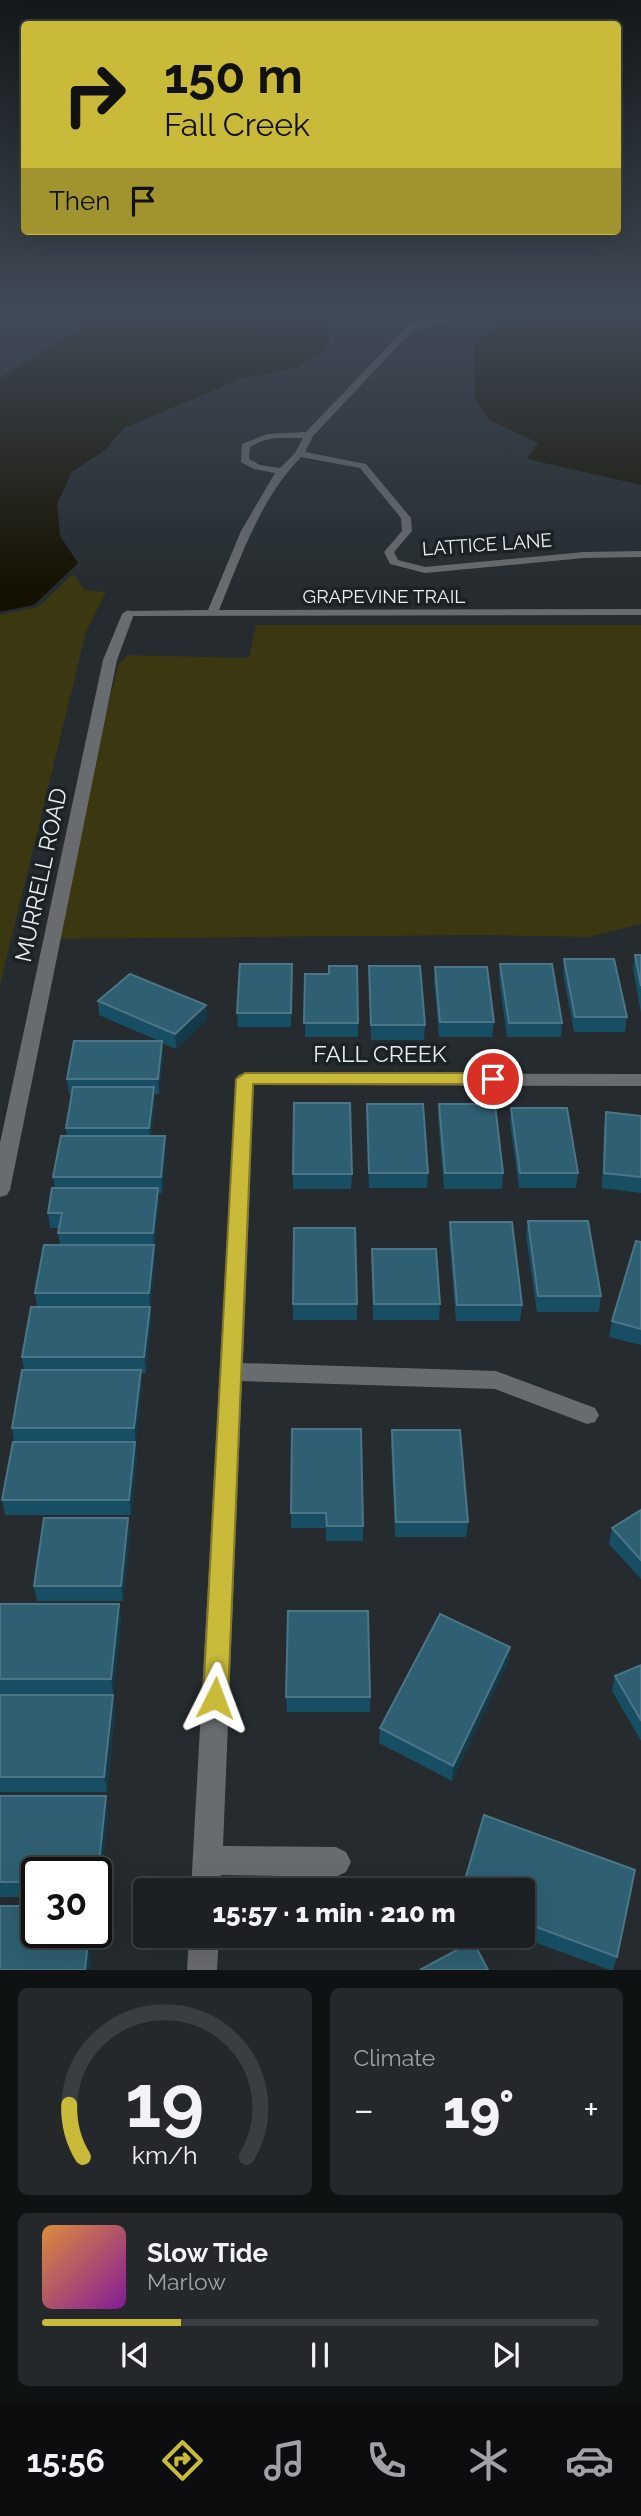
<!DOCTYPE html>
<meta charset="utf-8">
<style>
:root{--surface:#1c2022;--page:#25282a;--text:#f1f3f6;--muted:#a0a3a5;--line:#3a3e40;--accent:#caba3a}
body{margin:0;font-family:Raleway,sans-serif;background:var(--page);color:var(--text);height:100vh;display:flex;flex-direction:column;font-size:26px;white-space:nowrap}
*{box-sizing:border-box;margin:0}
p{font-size:23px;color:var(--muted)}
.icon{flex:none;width:38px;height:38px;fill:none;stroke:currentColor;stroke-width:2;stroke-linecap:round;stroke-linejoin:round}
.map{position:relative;height:1970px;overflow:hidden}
.side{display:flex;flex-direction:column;gap:18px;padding:18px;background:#0f1213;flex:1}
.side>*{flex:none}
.top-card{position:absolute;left:21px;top:21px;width:600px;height:214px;border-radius:7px;box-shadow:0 7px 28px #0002,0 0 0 2px var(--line);background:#caba3a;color:#111;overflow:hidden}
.speed{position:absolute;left:21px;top:1857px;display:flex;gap:14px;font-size:35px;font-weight:700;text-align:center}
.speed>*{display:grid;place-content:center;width:91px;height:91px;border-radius:50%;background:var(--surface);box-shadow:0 7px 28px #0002,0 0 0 2px var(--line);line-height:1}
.speed .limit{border:4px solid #111;border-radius:10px;background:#fff;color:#111}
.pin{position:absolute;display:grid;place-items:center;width:60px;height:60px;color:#fff;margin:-30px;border:4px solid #fff;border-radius:50%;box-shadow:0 2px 7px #0007}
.me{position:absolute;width:77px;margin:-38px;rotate:3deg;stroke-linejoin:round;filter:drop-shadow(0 0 5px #0008)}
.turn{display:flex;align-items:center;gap:24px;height:147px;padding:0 28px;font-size:32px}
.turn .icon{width:91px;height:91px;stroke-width:2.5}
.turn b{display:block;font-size:49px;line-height:60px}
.then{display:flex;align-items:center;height:66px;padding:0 28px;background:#0003;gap:14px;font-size:26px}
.big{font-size:52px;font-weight:800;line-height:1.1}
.side .tile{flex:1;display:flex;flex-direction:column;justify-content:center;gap:10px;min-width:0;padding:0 24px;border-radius:10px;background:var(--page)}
.side .dial{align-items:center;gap:0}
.dial svg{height:182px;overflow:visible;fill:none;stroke:var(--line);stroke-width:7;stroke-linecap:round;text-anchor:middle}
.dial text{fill:var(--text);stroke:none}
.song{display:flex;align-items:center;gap:21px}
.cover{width:84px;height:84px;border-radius:10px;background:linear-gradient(135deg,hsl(30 70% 55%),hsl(290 70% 35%))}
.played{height:7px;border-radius:4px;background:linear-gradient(90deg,var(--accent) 25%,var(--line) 25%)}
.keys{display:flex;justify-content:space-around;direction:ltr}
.heat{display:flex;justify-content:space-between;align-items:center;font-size:38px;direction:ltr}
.side .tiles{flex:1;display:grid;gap:18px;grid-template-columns:1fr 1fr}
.tile:last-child{grid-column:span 2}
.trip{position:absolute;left:133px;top:1878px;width:402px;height:70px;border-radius:7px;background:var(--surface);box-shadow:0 7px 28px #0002,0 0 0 2px var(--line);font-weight:800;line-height:70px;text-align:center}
.menu{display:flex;height:112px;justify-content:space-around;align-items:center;background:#0b0d0e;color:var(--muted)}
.menu .icon{width:49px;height:49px}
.menu .current{color:var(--accent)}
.menu b{font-size:32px;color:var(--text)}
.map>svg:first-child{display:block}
</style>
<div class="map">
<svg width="641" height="1970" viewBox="0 0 641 1970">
<rect width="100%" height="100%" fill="#252b2e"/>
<!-- green -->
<path fill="#3b3710" d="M73,574L85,590L106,592L86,632L0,985V615L38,607Z
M256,625H641V924L588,937L477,935L50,939L118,666L127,655L249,658Z"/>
<!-- water -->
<path fill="#151100" d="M97,313H312L331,334L325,348L297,368L243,378L124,428L105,450L72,472L57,504L60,536L78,563L34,605L0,612V378L97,318Z
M567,313H641V485L527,459L538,443L489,420L475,400L474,345L494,328L542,324Z"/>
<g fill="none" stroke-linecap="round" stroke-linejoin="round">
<!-- service -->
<path fill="#696c6e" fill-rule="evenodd" d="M420,313H429L417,325L463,313H477L411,332L313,436L305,452L366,464L411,518L412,531L394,552L398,560L425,567L584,552L641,551V557L584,558L425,573L390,564L384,552L402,531L401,518L360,468L301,457C260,499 241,557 219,610L641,609V615L124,616L122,614L128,611L208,610L241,531L275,473L254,469L241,462L242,444L267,434L306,432ZM275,438H303L295,453L280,468L260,465L249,459L250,447L262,441Z"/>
<!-- minor -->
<path fill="#696c6e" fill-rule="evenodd" d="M128,610L134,614L117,660L10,1190L7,1195L0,1197V1143L103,660L122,614Z
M245,1073L641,1074V1086L254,1085L243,1363L496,1371L595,1408L599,1415L595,1422L587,1424L495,1389L242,1381L223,1846L336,1847L346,1852L351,1862L346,1872L336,1877L221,1875V1890H191L236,1079L238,1075Z
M189,1936H219L217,1970H187Z"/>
</g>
<!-- wall -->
<path fill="#184e64" d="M635,955H641V1013L633,969Z
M564,959L627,1017L625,1032H574L563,973Z
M292,964L291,1027H238L237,1013Z
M500,964L562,1023L561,1037H507L499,979Z
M369,966L425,1025L424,1040H371Z
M435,967L494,1022L492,1037H439L434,982Z
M305,974L358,1023V1037H305Z
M98,1001L206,1005L207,1020L176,1049L162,1043L163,1056L159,1094H154L155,1102L151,1136L166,1151L162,1193H158L159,1203L154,1249L155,1261L150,1309L151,1322L146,1373H141L142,1386L135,1443L137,1457L131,1515H5L2,1500L14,1442L12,1428L24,1370L22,1357L37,1307L35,1293L60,1245L58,1233L59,1228H50L48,1213L55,1188L53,1177L67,1136L66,1128L72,1094H69L67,1079L159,1041L99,1015Z
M367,1104L428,1173L427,1188H369Z
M439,1104L503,1173L502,1189H444L438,1119Z
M511,1108L578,1173L576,1188H519L510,1123Z
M606,1112L641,1116V1193L602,1188L604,1127Z
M293,1174H352L351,1189H293Z
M528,1221L601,1296L599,1312H537L526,1236Z
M450,1222L522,1305L520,1321H456L449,1237Z
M641,1242V1345L609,1337L612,1321Z
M372,1249L440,1304L439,1320H373Z
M293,1304H357V1320H293Z
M292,1429L363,1526V1541H326V1528H291Z
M392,1430L468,1522L466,1537H395L391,1446Z
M641,1510V1579L609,1544L612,1528Z
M128,1518L130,1533L123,1601H37L34,1586Z
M0,1604H119L121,1619L113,1694H0Z
M510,1647L508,1662L452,1781L379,1743L380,1728Z
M641,1665V1741L612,1691L615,1676Z
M0,1695L115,1710L107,1792H0Z
M286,1697H370V1712H287Z
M0,1796L108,1810L99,1897H96V1872H37V1897H0Z
M523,1890L617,1957L613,1970H610L518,1936H523Z"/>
<!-- shaded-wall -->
<path fill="#143948" d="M206,1005L207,1020L176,1049L175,1034Z
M162,1041L163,1056L159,1094L158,1079Z
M154,1087L155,1102L150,1143L149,1128Z
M165,1136L166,1151L162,1193L161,1177Z
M158,1188L159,1203L154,1249L153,1233Z
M154,1245L155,1261L150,1309L149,1293Z
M150,1307L151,1322L146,1373L144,1357Z
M141,1370L142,1386L136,1443L134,1428Z
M135,1442L137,1457L131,1515L129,1500Z
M128,1518L130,1533L123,1601L121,1586Z
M119,1604L121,1619L113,1694L111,1679Z
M510,1647L508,1662L452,1781L453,1766Z
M113,1695L115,1710L107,1792L104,1777Z
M106,1796L108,1810L99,1897L97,1882Z
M89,1932H93L90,1970H85Z"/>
<!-- building -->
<path fill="#2e5f72" stroke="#4c7586" stroke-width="2" d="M635,955H641V986Z
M564,959H614L627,1017H575Z
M240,964H292L291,1013H237Z
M500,964H552L562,1023H509Z
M329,966H357L358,1023H304L305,974H329Z
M369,966H420L425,1025H371Z
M435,967H487L494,1022H440Z
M130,974L206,1005L175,1034L98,1001Z
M74,1041H162L158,1079H67Z
M73,1087H154L149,1128H66Z
M294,1103H350L352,1174H293Z
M367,1104H423L428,1173H369Z
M439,1104H495L503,1173H445Z
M511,1108H567L578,1173H520Z
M606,1112L641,1116V1177L604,1173Z
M61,1136H165L161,1177H53Z
M52,1188H158L153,1233H58L62,1213H48Z
M528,1221H588L601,1296H538Z
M450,1222H512L522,1305H457Z
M294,1228H355L357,1304H293Z
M636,1241L641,1242V1329L612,1321Z
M44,1245H154L149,1293H35Z
M372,1249H436L440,1304H374Z
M31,1307H150L144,1357H22Z
M22,1370H141L134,1428H12Z
M292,1429H361L363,1526H327L326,1513H291Z
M392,1430H460L468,1522H396Z
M13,1442H135L129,1500H2Z
M641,1510V1560L612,1528Z
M44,1518H128L121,1586H34Z
M0,1604H119L111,1679H0Z
M288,1611H368L370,1697H286Z
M440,1614L510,1647L453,1766L380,1728Z
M641,1665V1720L615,1676Z
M0,1695H113L104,1777H0Z
M0,1796H106L97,1882L96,1872H37V1882H0Z
M484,1815L635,1870L617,1957L523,1922V1890H462Z
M0,1906H37V1932H89L85,1970H0Z
M473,1941L488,1970H420Z"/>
<!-- sky -->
<linearGradient id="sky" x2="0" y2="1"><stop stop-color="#141819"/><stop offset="0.53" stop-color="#404a57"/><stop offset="1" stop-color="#404a57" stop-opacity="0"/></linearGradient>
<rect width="641" height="589" fill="url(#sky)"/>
<!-- route -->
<path fill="#caba3a" stroke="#837926" stroke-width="2" d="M245,1073H493L501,1079L493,1084H253L228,1698L224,1706L215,1709L207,1706L203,1698L236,1079Z"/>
<g text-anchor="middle" stroke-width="7" stroke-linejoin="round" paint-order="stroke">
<!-- far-street labels -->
<g font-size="19" fill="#e9edef" stroke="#1b2124">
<text transform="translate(487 544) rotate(-4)" y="7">LATTICE LANE</text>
<text x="384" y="603">GRAPEVINE TRAIL</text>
</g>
<!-- street labels -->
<g font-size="23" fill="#e9edef" stroke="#1b2124">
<text transform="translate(41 875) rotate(-78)" y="8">MURRELL ROAD</text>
<text x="380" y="1062">FALL CREEK</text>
</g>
</g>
</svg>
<div class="speed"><div class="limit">30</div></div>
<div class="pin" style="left:493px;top:1079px;background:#d93025"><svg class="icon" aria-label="arrive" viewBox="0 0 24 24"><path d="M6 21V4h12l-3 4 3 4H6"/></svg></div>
<svg class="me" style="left:215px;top:1698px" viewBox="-20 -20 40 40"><path d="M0-17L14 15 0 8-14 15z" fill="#caba3a" stroke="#fff" stroke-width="4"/></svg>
<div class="trip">15:57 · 1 min · 210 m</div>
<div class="top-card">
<div class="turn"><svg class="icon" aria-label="right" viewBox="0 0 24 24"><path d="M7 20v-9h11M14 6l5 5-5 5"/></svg><div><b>150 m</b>Fall Creek</div></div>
<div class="then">Then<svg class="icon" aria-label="arrive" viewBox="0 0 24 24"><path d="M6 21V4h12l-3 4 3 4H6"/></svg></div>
</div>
</div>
<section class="side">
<div class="tiles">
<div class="tile dial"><svg viewBox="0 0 100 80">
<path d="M14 69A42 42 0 1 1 86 69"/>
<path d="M14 69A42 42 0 0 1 8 46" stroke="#caba3a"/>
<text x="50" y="56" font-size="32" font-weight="700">19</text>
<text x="50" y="72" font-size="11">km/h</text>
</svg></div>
<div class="tile"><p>Climate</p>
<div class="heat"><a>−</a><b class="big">19°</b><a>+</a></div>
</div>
<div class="tile">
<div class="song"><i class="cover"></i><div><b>Slow Tide</b><p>Marlow</p></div></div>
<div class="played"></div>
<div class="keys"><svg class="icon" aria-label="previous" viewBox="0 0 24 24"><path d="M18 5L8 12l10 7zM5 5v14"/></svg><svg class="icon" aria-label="pause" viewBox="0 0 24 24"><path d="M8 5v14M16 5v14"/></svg><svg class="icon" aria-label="next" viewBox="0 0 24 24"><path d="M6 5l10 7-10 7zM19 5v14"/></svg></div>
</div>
</div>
</section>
<nav class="menu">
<b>15:56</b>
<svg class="icon current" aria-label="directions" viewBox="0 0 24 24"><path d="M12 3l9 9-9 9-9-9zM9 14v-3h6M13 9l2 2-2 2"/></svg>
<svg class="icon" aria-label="music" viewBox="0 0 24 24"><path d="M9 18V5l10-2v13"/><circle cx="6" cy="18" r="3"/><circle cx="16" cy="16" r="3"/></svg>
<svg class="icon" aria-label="phone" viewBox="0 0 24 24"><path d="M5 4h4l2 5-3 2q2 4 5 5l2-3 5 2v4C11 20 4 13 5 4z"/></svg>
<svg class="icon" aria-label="climate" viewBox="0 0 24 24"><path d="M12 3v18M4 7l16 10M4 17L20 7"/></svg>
<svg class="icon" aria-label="car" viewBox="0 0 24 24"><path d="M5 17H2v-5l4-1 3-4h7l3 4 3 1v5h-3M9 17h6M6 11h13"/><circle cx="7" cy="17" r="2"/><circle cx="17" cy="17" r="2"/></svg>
</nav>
